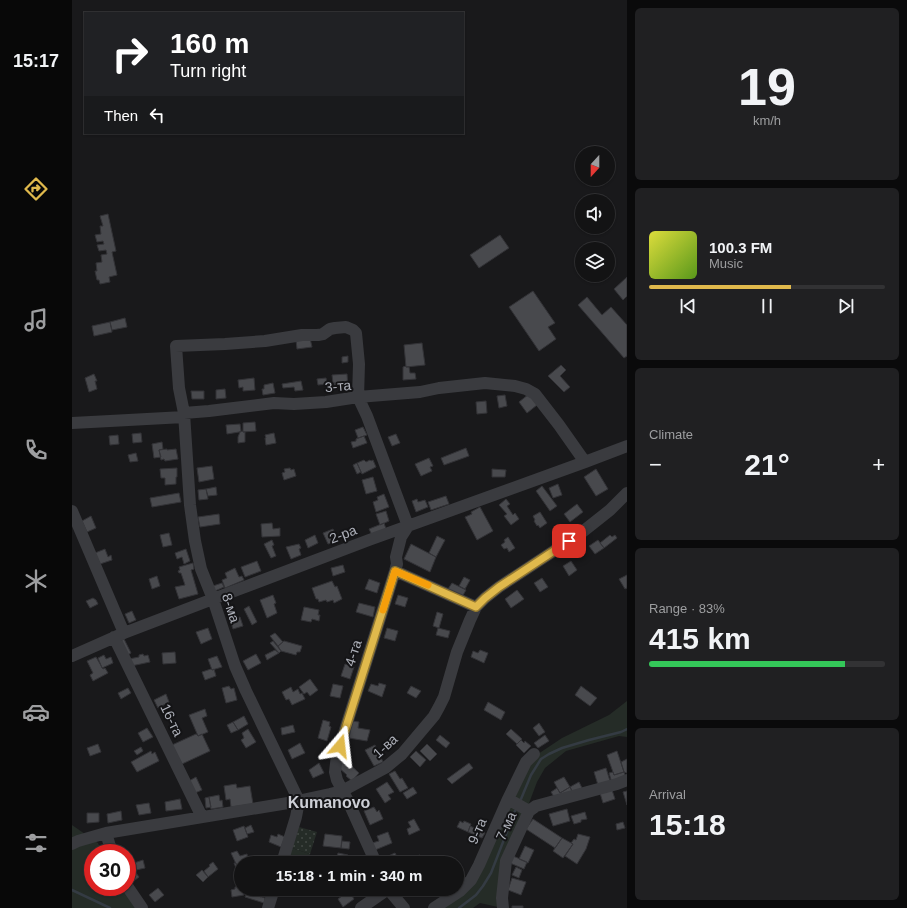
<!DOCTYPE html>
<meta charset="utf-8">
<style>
:root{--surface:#131314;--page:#202022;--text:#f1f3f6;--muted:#9d9ea0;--line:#323234;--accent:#e0b94c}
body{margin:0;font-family:Arial,sans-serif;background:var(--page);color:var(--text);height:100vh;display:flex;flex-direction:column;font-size:15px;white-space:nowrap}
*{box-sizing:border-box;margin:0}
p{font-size:13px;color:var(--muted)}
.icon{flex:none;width:22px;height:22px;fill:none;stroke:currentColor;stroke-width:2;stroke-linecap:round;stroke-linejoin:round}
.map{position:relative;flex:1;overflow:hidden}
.sheet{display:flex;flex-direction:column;gap:8px;padding:8px;background:#0a0a0b;width:280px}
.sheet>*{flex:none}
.banner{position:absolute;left:12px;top:12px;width:380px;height:122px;border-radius:0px;box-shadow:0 1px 3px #0004,0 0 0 1px var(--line);background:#202124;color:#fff;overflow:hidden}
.needle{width:26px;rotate:201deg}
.buttons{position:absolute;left:503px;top:146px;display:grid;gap:8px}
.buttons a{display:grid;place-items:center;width:40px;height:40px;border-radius:50%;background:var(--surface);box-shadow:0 1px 3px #0004,0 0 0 1px var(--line);font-size:20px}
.speed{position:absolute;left:12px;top:844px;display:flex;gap:8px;font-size:20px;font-weight:700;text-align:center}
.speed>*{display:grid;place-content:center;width:52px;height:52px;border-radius:50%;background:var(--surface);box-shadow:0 1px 3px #0004,0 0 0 1px var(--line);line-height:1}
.speed .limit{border:6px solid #d22;background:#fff;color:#111}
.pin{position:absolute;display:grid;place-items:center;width:34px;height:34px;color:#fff;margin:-17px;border-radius:8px;box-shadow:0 2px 6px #0006}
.me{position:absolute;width:44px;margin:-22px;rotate:17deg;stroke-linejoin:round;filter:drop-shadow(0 0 3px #0008)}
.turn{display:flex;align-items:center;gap:14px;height:84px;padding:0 20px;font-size:18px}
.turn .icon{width:52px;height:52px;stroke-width:2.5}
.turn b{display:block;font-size:28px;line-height:34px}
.then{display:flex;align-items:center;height:38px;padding:0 20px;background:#0003;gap:8px;font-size:15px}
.big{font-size:30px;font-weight:700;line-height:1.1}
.sheet .card{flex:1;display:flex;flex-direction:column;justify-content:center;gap:6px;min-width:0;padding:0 14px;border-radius:6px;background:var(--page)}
.sheet .dial{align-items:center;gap:0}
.dial b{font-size:52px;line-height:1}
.song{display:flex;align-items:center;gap:12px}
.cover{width:48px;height:48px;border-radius:6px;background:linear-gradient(135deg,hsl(60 70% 55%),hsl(90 70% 35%))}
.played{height:4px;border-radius:2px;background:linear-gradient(90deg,var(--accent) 60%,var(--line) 60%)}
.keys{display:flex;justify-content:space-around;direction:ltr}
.heat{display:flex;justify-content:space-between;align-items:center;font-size:22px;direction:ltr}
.charge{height:6px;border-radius:3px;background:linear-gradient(90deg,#34c759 83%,var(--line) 0)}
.trip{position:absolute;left:162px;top:856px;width:230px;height:40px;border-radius:20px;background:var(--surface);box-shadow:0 1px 3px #0004,0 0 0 1px var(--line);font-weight:700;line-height:40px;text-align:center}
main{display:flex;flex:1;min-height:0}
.menu{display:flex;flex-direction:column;width:72px;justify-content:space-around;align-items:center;background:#080808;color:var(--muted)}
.menu .icon{width:28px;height:28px}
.menu .current{color:var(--accent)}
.menu b{font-size:18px;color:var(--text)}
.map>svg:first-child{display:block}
</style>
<main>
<nav class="menu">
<b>15:17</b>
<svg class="icon current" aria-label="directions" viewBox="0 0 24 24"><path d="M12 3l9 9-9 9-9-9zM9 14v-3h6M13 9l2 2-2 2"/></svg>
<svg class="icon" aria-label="music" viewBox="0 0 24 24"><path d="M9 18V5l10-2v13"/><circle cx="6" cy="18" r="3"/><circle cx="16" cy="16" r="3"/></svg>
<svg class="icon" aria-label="phone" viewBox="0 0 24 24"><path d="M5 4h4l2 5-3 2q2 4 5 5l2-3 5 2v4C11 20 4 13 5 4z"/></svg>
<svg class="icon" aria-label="climate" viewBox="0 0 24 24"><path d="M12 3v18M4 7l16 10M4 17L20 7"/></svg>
<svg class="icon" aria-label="car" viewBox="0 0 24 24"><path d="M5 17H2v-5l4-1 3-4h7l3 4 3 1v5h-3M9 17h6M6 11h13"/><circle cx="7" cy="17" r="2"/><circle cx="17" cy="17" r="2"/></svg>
<svg class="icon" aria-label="filters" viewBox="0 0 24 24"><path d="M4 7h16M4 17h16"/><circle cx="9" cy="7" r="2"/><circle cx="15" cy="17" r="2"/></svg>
</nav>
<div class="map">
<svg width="555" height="908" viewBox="0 0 555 908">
<defs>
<pattern id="park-dots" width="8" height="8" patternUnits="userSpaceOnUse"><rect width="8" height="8" fill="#252c27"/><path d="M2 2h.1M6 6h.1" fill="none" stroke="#424844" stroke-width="1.8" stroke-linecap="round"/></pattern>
</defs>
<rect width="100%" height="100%" fill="#19191b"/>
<!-- grass -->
<path fill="#252c27" d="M555,701V737L547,736L494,751L473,768L465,782L456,806L426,907L408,903L401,908H368L395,890L463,756L490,738L537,715Z
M0,825L26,843L30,853H21V887H52L66,908H0Z
M220,848L238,854L235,863H226L216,860Z"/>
<!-- park -->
<path fill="url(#park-dots)" d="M227,827L245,832L238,854L220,848Z"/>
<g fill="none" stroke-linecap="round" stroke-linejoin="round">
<!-- stream -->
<path stroke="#343b43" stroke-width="2.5" d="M449,799L459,775L469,759L477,754L490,748L517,740L549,732L555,729
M0,890L38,908
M387,908L404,895L411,886L419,873L443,811"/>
</g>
<!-- building -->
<path fill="#48494d" stroke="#333337" d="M36,214L44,251L40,252L45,275L37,277L38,282L28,284L27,280H25L23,271H25L24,263L30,262L29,255L35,254L34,250L27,251L25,245L32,244L31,241L25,242L23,235L29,234L28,226H31L28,216Z
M428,235L437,248L407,268L398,255Z
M555,277V296L551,300L542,289Z
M461,291L483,323L476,327L484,339L467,351L437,307Z
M515,297L530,315L539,307L555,325V356L552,358L506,305Z
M53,318L55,327L40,330L38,322Z
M38,322L40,332L22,336L20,326Z
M238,338L240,347L225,349L224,340Z
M350,343L353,365L334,367L332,345Z
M276,356V362L270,363V357Z
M489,365L494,370L488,376L498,387L492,392L476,376Z
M334,366V367H337L338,373H343L344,379L331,380V367Z
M22,374L25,381H23L25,389L17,392L13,378Z
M275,374L276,388L263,389L262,382L261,383L260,375Z
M182,378L183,390L171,391V387L167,388L166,380Z
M254,378L255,384L246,385L245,379Z
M229,381L231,390L223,391L222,387L211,388L210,384Z
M201,383L203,393L191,395L190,389H192V385Z
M153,389L154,398L144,399V390Z
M119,391H132V399H120Z
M457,394L465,405L455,413L447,402Z
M433,395L435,406L427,408L425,396Z
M414,401L415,413L405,414L404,402Z
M183,422L184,431L171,432V423Z
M168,424L169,431L167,432L155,434L154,425Z
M291,427L295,435L286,438L283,430Z
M171,431V432H173V442L166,443V437L168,432Z
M69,433L70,442L61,443L60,434Z
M202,433L204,443L194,445L193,438H194L193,435Z
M324,434L328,443L320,446L316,437Z
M46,435L47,444L38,445L37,436Z
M292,436L295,443L281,448L279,442L284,441V439Z
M90,442L91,449L87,450L89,457L82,458L80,444Z
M394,448L397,456L372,465L369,458Z
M95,449V450L104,449L106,459L93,461L92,459L89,460L87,450Z
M64,453L66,461L58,462L56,455Z
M357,458L361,466L358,467L360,471L349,476L343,464Z
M292,460L294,462L298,460L299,461L301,460L304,467L290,474L285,463Z
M285,463L289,472L285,474L281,465Z
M140,466L142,479L127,482L125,468Z
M105,468V477H104V484L93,485V478H89L88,469Z
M218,468L219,470L222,469L224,476L212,480L210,473L213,472L212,469Z
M420,469L434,470L433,477H420Z
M524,469L536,489L524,496L512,477Z
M301,477L305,491L294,494L290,480Z
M486,484L490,495L481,498L477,488Z
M470,486L485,506L478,511L464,491Z
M144,487L145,495L136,496L134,489Z
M134,489L136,499L127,500L126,490Z
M107,493L109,502L80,507L78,498Z
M312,494L317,507L304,512L301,502L306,500L305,497Z
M374,496L377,504L359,510L356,502Z
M345,499L346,502L353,500L356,507L344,512L340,501Z
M434,499L438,504L435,506L441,515L443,513L447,519L439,525L432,516L435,514L427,505Z
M505,504L511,512L498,522L492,514Z
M408,507L421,531L405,540L393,517L400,514L399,512Z
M314,511L317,521L308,525L304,514Z
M468,512L475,523L468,528L466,525L465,526L462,521L463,520L461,516Z
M147,514L148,524L128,527L126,517Z
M19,516L24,528L15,532L10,521Z
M200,523L201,529L208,528V536L190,537L189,524Z
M312,523L314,529L300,535L297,529Z
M261,529L266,541L256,544L251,533Z
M97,533L100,545L91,547L88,535Z
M243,535L246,543L236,548L233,540Z
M538,535L540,537L543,535L545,538L532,548L528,543Z
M365,536L373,540L364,557L357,553Z
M436,537L443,548L437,552L435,548L432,549L429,545L433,542L432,540Z
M200,540L202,545L200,546L204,556L199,558L192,544Z
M526,540L532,548L523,554L517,546Z
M227,544L229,548L227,549L229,555L219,559L214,547Z
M339,544L364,557L358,572L332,559Z
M33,549L36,557L39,555L40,560L28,564L23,553Z
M114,549L118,561L112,564L110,557L105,559L103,553Z
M185,561L189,571L173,577L169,567Z
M499,561L505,570L497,576L491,566Z
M121,563L122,569L119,570L126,594L107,599L103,587L113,585L109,573H107L106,571L108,570L107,567Z
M271,565L273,572L261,576L259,568Z
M163,568L167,577L170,576L172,580L153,588L150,580L155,578L153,573Z
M555,575V588L553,589L547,579Z
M85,576L88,586L80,589L77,579Z
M392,577L398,580L393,589L387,586Z
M470,578L476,587L468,592L462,583Z
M297,579L308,583L305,593L293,589Z
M260,581L263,587L265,586L270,599L262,603L261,600L255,602L254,600L247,602L246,599H244L240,588Z
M150,583L152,587L143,591L141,586Z
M380,583L394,590L390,597L376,589Z
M445,590L452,599L439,608L433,599Z
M201,595L204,603L202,604L205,613L195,618L188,600Z
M326,595L336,598L333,607L323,604Z
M21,598L24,600L26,604L18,608L14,601Z
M287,603L303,607L301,617L284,612Z
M177,606L185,622L180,625L172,609Z
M232,607L247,610L246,615H248L247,621L240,619L239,622L229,620Z
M60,611L64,620L57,623L53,614Z
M365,612L371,614L367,628L361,626Z
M168,617L171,626L161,629L158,620Z
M136,628L140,639L129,644L124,632Z
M315,628L326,631L323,641L312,638Z
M366,628L378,631L376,638L364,635Z
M203,633L211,642L206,646L198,636Z
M52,639L59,653L54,656L47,642Z
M201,641L209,651L207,653L198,643Z
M212,641L230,646L228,652H225L224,655L209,651L206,646Z
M203,650L207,653L195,660L193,655Z
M408,650L416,653L412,663L399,657L401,651L406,653Z
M103,652L104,663L91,664L90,653Z
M71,654L72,656L76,655L78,662L59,666L57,659L67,657V655Z
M184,654L189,663L176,670L171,661Z
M32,655L34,659L39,657L41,663L30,668L26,658Z
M145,656L150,667L140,670L136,659Z
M24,657L31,669L33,668L36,673L21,681L18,675L21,673L15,661Z
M273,664L282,667L278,679L269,676Z
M139,669L140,670L142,669L144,676L133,680L130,672Z
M238,679L246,690L238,696L235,692L232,694L227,687Z
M307,683L314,685L310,697L296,691L299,684L306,686Z
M261,684L271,686L268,698L258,696Z
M157,686L159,689L162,688L165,700L154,703L150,688Z
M339,686L349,691L344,698L335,693Z
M509,686L525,698L518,706L503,695Z
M219,687L221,692L226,689L228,694L230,693L233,699L220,705L217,699L214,700L210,692Z
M56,688L59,693L49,699L46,693Z
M94,694L97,702L86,708L82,700Z
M416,702L433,712L429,720L412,710Z
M133,709L135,716L130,718L136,732L126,736L117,715Z
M172,716L176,724L166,730L161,722Z
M251,720L258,722L257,726L259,727L255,741L246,738Z
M280,721L287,722L286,728L298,730L295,741L277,738Z
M161,722L166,730L159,733L155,725Z
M467,723L473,732L467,736L461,728Z
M221,725L223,732L210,735L209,728Z
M75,728L81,737L71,742L66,733Z
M176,729L184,742L174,748L169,740L172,738L170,733Z
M439,729L450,739L445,744L434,734Z
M124,734L126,736L130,734L138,751L110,764L100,745Z
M368,735L378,743L374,748L364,740Z
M473,735L477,741L466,748L462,743Z
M449,740L452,743L453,741L459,746L452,753L444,745Z
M228,743L233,753L220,759L216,750Z
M26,744L29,752L18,756L15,748Z
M355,744L365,754L358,761L348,751Z
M303,745L311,762L302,766L293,750Z
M69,747L71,751L65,755L62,751Z
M79,751L80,754L83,752L87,761L65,772L59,762Z
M344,751L354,760L348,767L338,757Z
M545,751L552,772L542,775L535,755Z
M555,759V773L552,772L549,762Z
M273,760L287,773L280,781L274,776L275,775L266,767Z
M247,763L252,773L241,778L237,770Z
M397,763L401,768L380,784L375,779Z
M534,768L538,781L526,785L522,772Z
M323,771L328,779L330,778L336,788L328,792L317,774Z
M541,772L542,775L552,772L554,778L540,783L537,773Z
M124,777L130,790L123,793L117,781Z
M492,777L498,787L488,793L482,782Z
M315,782L322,792L316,795L319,799L313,803L304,789Z
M507,782L511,790L501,793L498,787Z
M164,784L165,788L178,786L181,804L159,807L158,799L154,800L152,786Z
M341,787L345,793L335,799L331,793Z
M498,787L501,793L483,798L479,792L485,788L488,793Z
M540,790L543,799L531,803L528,793Z
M555,791V805L551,792Z
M147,795L148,801L150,800L151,807L139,809L137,797Z
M137,797L139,807L134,808L133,798Z
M108,799L110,809L94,811L93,802Z
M77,803L79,813L67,815L64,805Z
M302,807L305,812L307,810L311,819L298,825L292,811Z
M495,809L498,821L481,826L477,814Z
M49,811L50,820L36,823L35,814Z
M513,812L515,819L509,820V822L502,824L499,816Z
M15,813H27V822L15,823Z
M342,819L348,830L337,835L335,829L339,827L336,822Z
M461,819L490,838L483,848L454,829Z
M388,821L391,823L392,821L399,824L396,832L385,827Z
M551,822L553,828L545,830L544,824Z
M179,825L182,832L175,834L173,828Z
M172,826L176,837L165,841L161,830Z
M398,826L413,833L410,838L396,832Z
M316,832L320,843L303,850L300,843L307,841L305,836Z
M206,834L213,837L209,847L197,842L199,835L205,837Z
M253,834L270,836L269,848L251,846Z
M506,834L518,837L514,849L505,864L493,856L501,844L499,843L502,839L504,840Z
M490,838L501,844L491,858L481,851Z
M270,841L278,842L277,849L269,848Z
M453,846L462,850L456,863L447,859Z
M165,851L168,856L175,854L176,861L173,863H169V864L165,866L159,853Z
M266,853L276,855L280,860L276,863H265L264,862Z
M323,853L326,859L317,863L314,857Z
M348,855L350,863H343L341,857Z
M441,856L455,862L452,869L438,863Z
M71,860L73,868L64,870L62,863Z
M141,862L146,869L136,877L132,871L138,866L137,865Z
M162,863H164L165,866L169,864V872L166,873Z
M444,867L450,870L447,878L440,875Z
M130,870L136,877L131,882L124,875Z
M64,873L67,877L59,883L56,878Z
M440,878L454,882L449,895L436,890Z
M168,886L169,889H172V895L160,897L159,890L163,889V887Z
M86,888L92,895L83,902L77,895Z
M179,889H191L189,897L178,893Z
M227,889H244V895L235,894L236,891L227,890Z
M260,889H270L268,891L269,892L265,895Z
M284,889H297L288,895Z
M277,891L282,899L271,907L266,899Z
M175,892L193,898L192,903L173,897Z
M440,906H451V908H440Z"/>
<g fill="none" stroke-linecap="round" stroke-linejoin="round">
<!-- minor -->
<path stroke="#3a3b3f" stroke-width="12" d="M112,413L137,411L202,403L222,404L254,402L286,397L295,416L336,526
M0,423L38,421L112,417
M0,511L52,633
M323,571L404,607
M42,637L130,817
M0,656L52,633L141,599L297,540L513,462L555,446
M436,799L457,811
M34,833L40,853
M0,844L6,841L34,833L216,803L258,794L270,791L313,768L330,754L362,716L367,707L372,697L385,652L398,620L404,607L413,598L427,587L509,533L538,510L555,493
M210,863L224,817L227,801L174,691L163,666L141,599L129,569L123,541L118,505L112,413L107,388L104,346L153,344L193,341L230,335H246L251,334L258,329L263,328L274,327L281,330L284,333L287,364L286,397L348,392L367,388L413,383L443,386L454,389L463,394L487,425L513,462
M304,863L276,801L265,780L263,772L265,755L323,571L325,564L324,557L329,537L336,526
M55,886L70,908
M316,889L332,908
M196,908L202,889
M289,908L316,889
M362,908L388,891L399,880L407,865L436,799L454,762L462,754
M431,908L430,898L434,861L457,811L464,806L545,784L555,780"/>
</g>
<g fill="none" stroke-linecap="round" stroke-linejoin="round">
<defs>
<path id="route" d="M268,746L323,571L404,607L413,598L427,587L497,541"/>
</defs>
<!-- route casing -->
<use href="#route" stroke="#927831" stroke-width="10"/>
<!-- route -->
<use href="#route" stroke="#e0b94c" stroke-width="7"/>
<!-- slow -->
<path stroke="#f59e0b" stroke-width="7" d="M311,610L323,571L356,585"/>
</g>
<g text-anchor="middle" stroke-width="4" stroke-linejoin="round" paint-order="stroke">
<!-- street labels -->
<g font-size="14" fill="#adb0b9" stroke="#141416">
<text transform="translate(266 386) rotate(-5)" y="5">3-та</text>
<text transform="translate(271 534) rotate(-21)" y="5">2-ра</text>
<text transform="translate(159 608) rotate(72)" y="5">8-ма</text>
<text transform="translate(281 653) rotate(-72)" y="5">4-та</text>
<text transform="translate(100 720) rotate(64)" y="5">16-та</text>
<text transform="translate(313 746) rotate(-42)" y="5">1-ва</text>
<text transform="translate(434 826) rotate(-65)" y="5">7-ма</text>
<text transform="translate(405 831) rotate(-66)" y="5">9-та</text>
</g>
<!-- quarter labels -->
<g font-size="16" font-weight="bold" fill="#cdcfd6" stroke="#141416">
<text x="257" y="808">Kumanovo</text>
</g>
</g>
</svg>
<div class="buttons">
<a><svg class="needle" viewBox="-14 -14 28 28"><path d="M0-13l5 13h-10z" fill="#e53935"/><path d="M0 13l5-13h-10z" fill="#9d9ea0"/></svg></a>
<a><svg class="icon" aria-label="sound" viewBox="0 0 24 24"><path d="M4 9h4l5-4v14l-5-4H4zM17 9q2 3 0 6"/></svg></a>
<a><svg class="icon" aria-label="layers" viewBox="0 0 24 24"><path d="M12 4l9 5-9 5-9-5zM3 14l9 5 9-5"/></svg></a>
</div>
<div class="speed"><div class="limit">30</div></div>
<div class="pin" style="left:497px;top:541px;background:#d93025"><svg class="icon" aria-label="arrive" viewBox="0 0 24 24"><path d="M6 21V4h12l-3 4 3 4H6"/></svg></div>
<svg class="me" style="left:268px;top:746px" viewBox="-20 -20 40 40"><path d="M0-17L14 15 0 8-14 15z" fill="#e0b94c" stroke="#fff" stroke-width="4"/></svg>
<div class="trip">15:18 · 1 min · 340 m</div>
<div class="banner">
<div class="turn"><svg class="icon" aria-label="right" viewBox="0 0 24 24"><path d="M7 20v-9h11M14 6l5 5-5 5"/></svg><div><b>160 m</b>Turn right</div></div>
<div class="then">Then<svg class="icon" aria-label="left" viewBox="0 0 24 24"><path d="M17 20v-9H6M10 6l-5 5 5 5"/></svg></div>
</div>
</div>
<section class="sheet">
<div class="card dial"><b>19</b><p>km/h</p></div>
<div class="card">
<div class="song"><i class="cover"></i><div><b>100.3 FM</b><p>Music</p></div></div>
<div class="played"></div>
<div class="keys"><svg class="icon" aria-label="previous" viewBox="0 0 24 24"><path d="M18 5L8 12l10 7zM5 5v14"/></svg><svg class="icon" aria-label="pause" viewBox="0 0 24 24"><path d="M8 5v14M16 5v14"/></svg><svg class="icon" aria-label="next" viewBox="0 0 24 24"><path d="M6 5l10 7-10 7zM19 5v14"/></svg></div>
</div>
<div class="card"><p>Climate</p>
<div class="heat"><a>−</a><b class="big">21°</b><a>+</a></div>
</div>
<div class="card"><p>Range · 83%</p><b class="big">415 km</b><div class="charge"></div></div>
<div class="card"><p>Arrival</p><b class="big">15:18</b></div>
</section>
</main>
